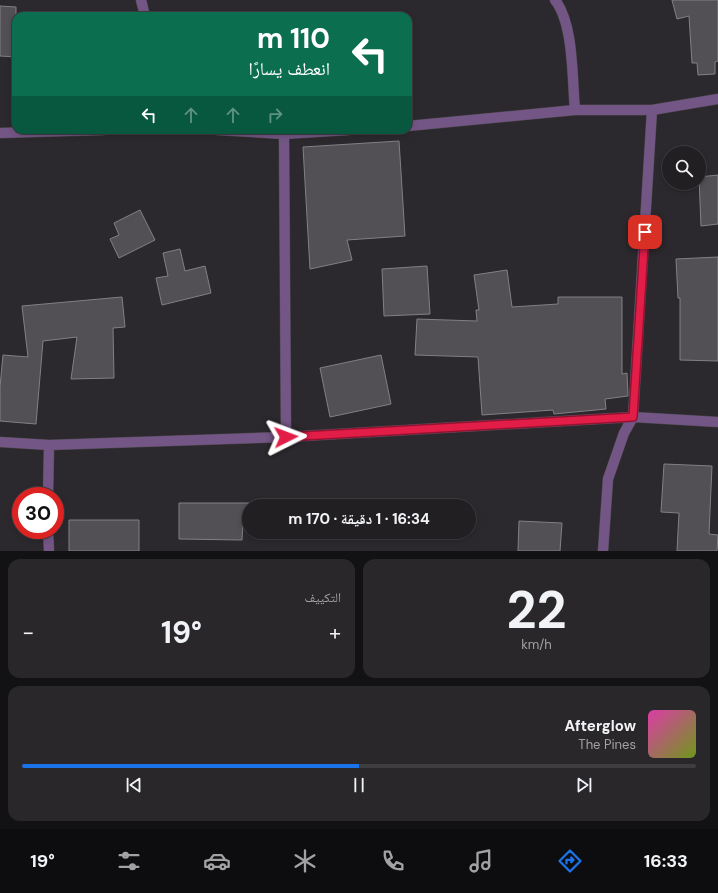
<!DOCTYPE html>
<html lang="ar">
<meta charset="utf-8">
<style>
:root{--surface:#211f22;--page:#29272a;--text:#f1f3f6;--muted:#a2a2a5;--line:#3e3d40;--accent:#1a73e8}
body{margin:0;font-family:"DM Sans","Noto Naskh Arabic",sans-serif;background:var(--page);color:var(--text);direction:rtl;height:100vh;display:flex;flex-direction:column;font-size:15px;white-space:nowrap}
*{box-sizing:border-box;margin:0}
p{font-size:13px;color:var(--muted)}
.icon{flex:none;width:22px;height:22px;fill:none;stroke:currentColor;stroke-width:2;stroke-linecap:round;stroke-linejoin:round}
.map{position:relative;height:551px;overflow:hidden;direction:ltr}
.drawer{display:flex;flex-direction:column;gap:8px;padding:8px;background:#121113;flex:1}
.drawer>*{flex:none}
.hud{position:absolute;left:12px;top:12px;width:400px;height:122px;border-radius:12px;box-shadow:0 2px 6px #0003,0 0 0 1px var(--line);direction:rtl;background:#0b6e4f;color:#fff;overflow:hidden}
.fabs{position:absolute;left:662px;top:146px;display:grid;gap:8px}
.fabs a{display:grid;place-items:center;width:44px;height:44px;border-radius:50%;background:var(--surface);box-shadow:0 2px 6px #0003,0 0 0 1px var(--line);font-size:20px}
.speed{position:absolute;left:12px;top:487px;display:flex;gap:8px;font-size:20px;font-weight:700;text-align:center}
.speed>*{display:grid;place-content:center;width:52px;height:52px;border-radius:50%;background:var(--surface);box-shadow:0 2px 6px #0003,0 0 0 1px var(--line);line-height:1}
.speed .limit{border:6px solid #d22;background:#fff;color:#111}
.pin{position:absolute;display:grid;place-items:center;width:34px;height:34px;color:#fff;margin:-17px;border-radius:8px;box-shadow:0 2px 6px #0006}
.me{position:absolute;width:44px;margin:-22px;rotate:87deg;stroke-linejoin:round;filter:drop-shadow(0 0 3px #0008)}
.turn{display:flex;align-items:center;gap:14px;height:84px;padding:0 16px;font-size:18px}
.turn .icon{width:52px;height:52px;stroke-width:2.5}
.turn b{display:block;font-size:28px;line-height:34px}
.lanes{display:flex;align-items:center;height:38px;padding:0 16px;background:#0003;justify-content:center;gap:20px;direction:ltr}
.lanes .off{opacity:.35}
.big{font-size:30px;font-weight:700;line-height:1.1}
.drawer .tile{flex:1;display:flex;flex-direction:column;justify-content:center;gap:6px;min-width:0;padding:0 14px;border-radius:12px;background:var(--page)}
.drawer .dial{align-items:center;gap:0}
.dial b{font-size:52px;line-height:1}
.song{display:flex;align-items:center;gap:12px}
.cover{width:48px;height:48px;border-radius:6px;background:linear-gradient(135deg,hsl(320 70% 55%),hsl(80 70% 35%))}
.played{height:4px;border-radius:2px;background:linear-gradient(90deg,var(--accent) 50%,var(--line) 50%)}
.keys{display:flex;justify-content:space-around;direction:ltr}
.heat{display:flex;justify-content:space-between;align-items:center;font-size:22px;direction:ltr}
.drawer .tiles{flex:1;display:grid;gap:8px;grid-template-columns:1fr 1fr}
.tile:last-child{grid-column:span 2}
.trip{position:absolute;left:242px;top:499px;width:234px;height:40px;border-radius:20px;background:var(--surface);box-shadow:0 2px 6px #0003,0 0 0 1px var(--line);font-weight:700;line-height:40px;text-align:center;direction:rtl}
.dock{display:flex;height:64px;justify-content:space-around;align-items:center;background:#0d0c0e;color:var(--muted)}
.dock .icon{width:28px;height:28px}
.dock .active{color:var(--accent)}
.dock b{font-size:18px;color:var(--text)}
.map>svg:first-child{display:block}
</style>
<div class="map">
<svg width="718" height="551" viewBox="0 0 718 551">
<rect width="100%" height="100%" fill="#2c292e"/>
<!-- building -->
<path fill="#535055" stroke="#838085" d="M672,0H718V61L715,62V74L698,75L697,63H692L689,16L677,19Z
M0,6L16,7V57L0,56Z
M399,141L405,236L347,240L352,260L310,269L303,147Z
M718,175V224L701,226L699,177Z
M140,210L155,240L119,258L110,239L119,235L114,223Z
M180,249L185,271L205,266L211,293L162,305L156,278L168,276L163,253Z
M718,257V361L680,360V298H678L676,259Z
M427,266L430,314L384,316L382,269Z
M507,270L512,307L558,304V297H622V374L627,373L628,396L605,399L606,409L554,414L553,410L482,415L478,357L415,355L417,319L477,321L476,310H479L474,275Z
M122,297L125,327L113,328L114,378L71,379L77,337L43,341L36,424L0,421V387L3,355L28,357L22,306Z
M381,355L391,404L330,417L320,368Z
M664,464L712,466L709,534L718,535L717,551H677L679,513L661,512Z
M179,503H249V523L243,522L242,540L179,539Z
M69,520H139V551H69Z
M519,521L562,523L560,551H518Z"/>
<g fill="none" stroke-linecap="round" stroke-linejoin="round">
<defs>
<path id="minor" d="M141,0L145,16
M555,0C574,24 572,79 575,110
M408,126L575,110H652L718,99
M217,130L284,134L349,130
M0,133L104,130
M284,134L286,437
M0,442L49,445L48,496
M49,445L286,437L633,417L652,110
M48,530L49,551
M603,551L608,479L624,433L633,417L718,422"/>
</defs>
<!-- minor casing -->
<use href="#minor" stroke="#4a474b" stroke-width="11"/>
<!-- minor -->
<use href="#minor" stroke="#745686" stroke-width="10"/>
</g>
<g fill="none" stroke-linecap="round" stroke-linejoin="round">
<defs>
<path id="route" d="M286,437L633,417L645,232"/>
</defs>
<!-- route casing -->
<use href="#route" stroke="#92132f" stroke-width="10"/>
<!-- route -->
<use href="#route" stroke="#e11d48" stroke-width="7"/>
</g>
</svg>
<div class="fabs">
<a><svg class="icon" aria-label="search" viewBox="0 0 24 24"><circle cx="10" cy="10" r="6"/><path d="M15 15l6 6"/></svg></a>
</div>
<div class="speed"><div class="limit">30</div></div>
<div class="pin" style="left:645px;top:232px;background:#d93025"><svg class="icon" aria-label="arrive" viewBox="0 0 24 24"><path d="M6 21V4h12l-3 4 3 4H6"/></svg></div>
<svg class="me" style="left:286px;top:437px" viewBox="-20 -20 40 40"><path d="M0-17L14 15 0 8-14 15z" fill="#e11d48" stroke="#fff" stroke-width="4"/></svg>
<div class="trip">16:34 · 1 دقيقة · 170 m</div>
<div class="hud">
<div class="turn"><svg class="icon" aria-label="left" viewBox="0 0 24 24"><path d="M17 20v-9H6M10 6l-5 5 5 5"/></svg><div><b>110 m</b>انعطف يسارًا</div></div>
<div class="lanes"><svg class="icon" aria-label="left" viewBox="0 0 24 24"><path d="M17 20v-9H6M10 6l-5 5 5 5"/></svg><svg class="icon off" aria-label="ahead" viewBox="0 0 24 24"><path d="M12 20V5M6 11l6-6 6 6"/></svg><svg class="icon off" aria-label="ahead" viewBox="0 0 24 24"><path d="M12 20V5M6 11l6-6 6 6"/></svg><svg class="icon off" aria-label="right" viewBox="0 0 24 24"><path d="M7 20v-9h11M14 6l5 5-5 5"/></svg></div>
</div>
</div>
<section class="drawer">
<div class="tiles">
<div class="tile dial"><b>22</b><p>km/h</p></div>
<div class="tile"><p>التكييف</p>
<div class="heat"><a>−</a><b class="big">19°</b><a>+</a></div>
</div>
<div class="tile">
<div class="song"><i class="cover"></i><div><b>Afterglow</b><p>The Pines</p></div></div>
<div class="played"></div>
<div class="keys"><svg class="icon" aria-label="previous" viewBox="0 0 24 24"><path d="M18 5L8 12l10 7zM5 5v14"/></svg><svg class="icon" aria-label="pause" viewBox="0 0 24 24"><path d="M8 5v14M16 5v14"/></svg><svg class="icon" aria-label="next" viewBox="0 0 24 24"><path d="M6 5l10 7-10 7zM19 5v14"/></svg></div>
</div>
</div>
</section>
<nav class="dock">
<b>16:33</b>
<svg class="icon active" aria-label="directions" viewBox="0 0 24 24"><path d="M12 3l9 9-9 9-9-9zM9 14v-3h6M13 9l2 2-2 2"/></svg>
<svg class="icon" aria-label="music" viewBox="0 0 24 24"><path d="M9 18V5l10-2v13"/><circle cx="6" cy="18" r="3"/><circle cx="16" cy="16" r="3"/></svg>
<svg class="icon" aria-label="phone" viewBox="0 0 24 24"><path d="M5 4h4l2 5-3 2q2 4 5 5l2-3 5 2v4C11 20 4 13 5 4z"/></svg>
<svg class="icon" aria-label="climate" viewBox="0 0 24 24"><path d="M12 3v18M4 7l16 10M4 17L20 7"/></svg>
<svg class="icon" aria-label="car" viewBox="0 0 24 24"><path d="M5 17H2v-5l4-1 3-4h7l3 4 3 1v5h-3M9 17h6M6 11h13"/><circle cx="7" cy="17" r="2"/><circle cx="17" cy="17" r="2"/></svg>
<svg class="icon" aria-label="filters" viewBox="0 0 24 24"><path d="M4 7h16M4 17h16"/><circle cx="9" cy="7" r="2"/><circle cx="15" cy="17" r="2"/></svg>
<b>19°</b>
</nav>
